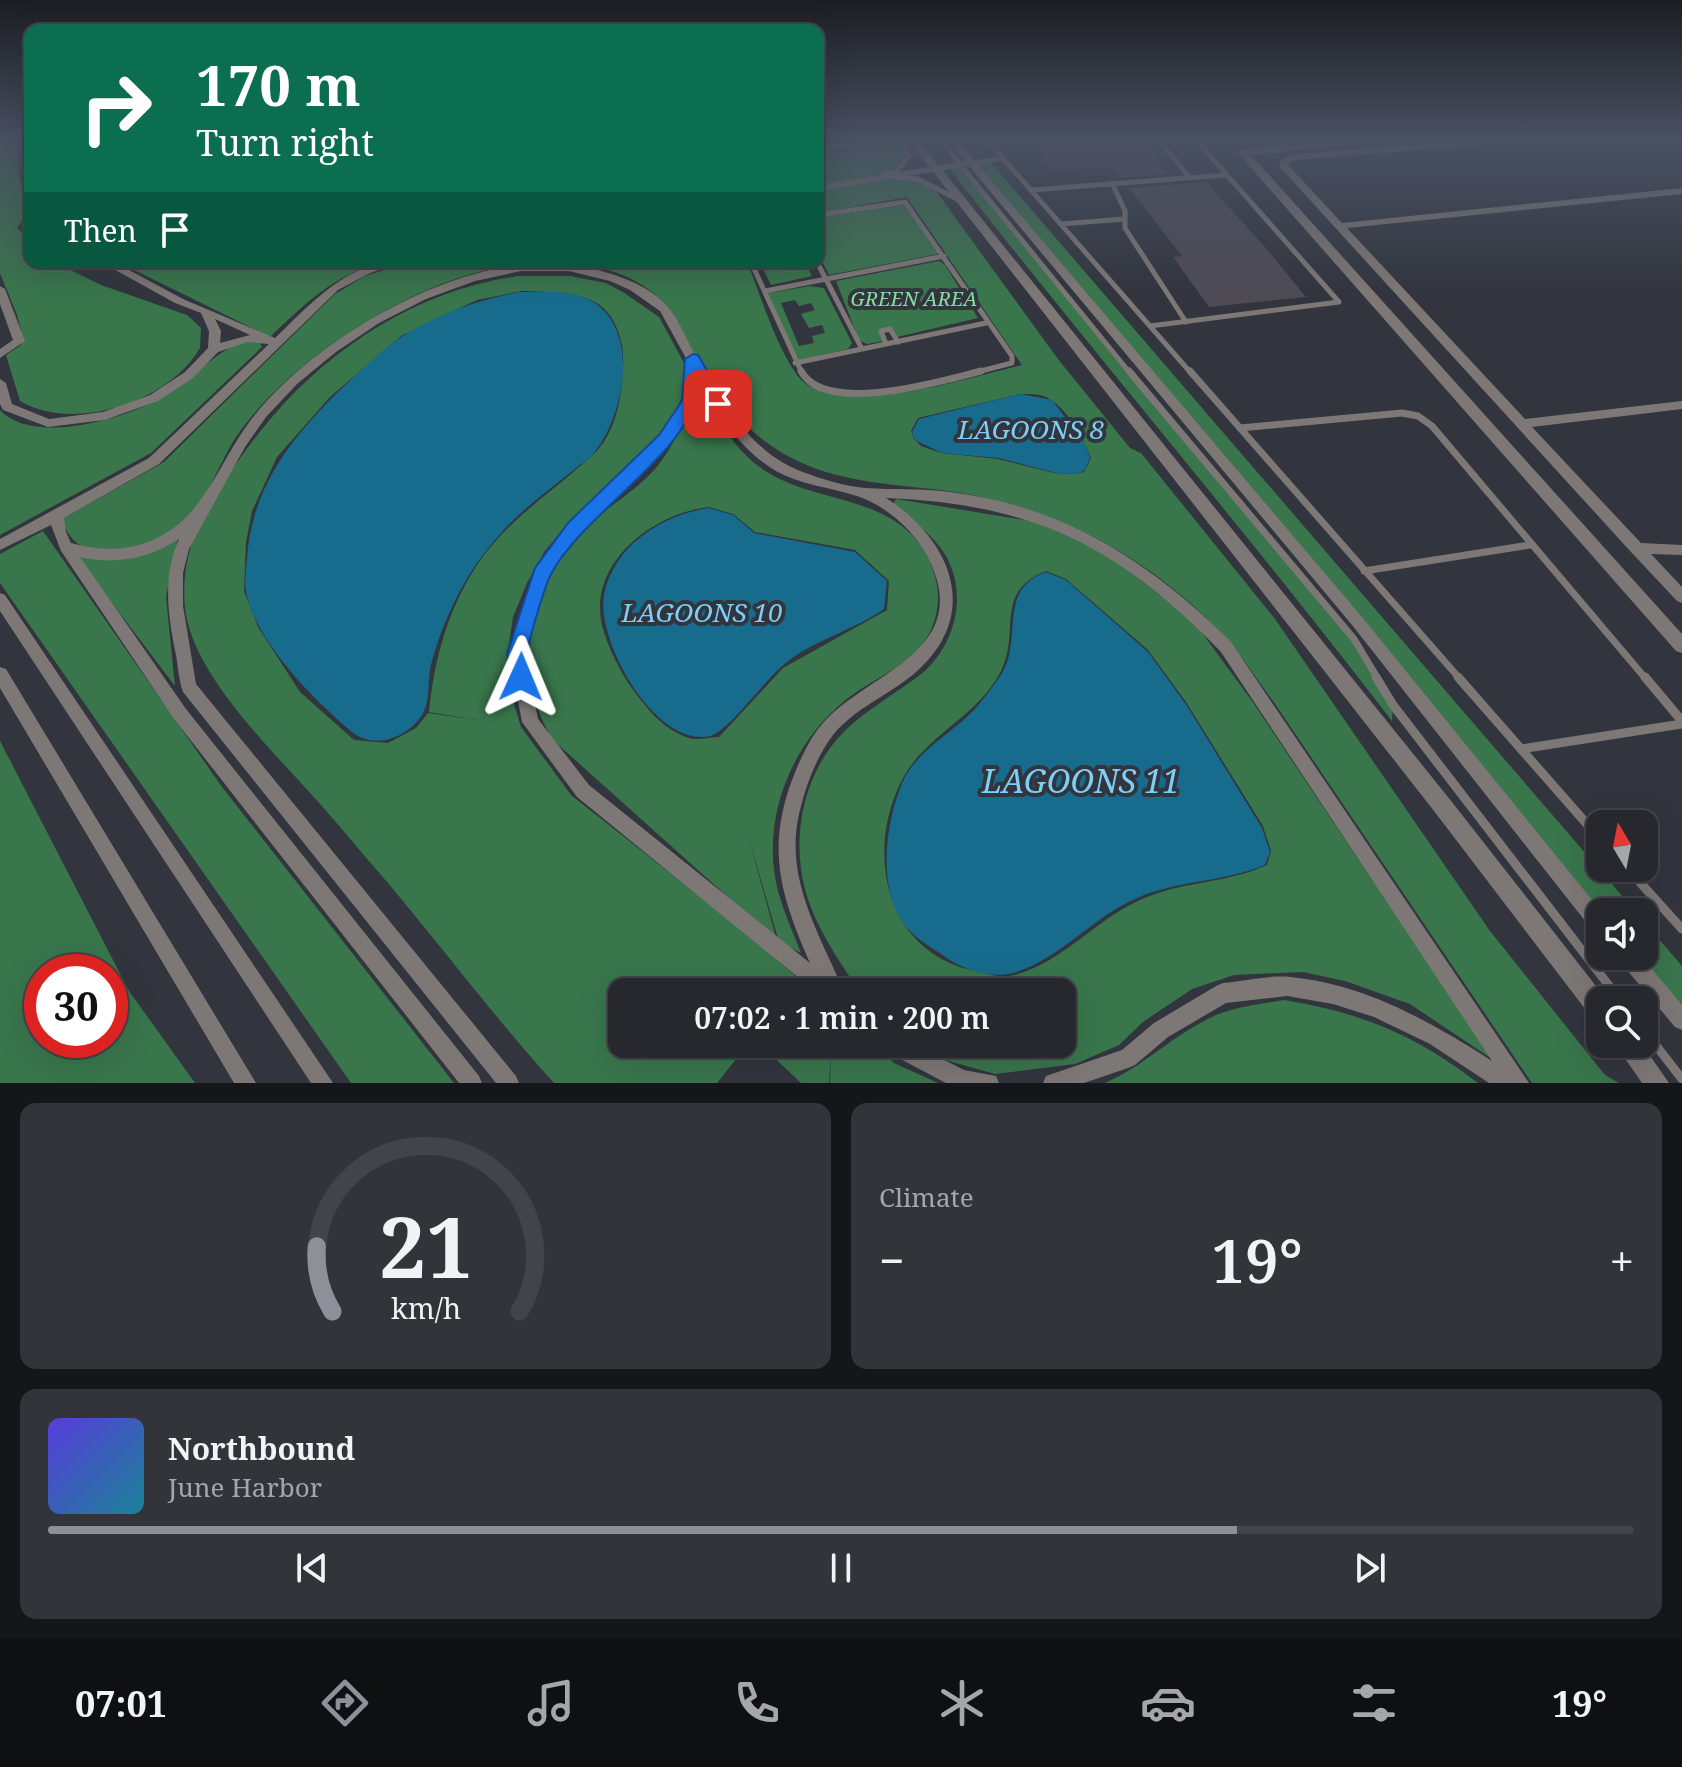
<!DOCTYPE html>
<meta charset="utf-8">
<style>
:root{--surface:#26282e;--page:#32343a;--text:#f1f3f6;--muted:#a4a6aa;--line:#42444a;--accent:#8c9099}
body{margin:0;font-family:"Noto Serif",serif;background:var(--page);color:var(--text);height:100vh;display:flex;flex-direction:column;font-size:30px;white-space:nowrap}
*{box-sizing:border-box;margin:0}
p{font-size:26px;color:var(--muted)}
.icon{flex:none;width:44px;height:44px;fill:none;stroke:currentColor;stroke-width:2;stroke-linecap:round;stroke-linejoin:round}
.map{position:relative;height:1083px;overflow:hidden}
.panel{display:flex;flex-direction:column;gap:20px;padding:20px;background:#151619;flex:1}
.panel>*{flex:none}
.top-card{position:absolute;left:24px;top:24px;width:800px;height:244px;border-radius:16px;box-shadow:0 8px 32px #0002,0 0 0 2px var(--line);background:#0b6e4f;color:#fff;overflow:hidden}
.needle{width:52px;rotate:350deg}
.controls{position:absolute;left:1586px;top:810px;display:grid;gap:16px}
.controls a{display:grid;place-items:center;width:72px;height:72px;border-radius:16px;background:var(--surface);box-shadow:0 8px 32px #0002,0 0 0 2px var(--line);font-size:40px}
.speed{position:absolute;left:24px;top:954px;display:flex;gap:16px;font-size:40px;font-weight:700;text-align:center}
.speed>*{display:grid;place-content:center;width:104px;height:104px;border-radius:50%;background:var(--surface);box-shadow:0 8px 32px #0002,0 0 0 2px var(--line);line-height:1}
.speed .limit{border:12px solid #d22;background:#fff;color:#111}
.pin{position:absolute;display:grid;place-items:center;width:68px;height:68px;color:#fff;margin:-34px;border-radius:16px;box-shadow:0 4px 12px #0006}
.me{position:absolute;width:88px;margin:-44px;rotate:1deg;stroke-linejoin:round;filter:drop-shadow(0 0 6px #0008)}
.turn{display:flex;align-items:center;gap:28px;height:168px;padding:0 40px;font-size:36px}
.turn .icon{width:104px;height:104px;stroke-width:2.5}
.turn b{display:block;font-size:56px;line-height:68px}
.then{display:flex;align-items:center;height:76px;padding:0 40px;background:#0003;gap:16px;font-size:30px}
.big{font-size:60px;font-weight:600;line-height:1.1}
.panel .widget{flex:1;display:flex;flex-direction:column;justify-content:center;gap:12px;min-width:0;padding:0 28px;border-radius:16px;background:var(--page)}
.panel .dial{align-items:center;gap:0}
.dial svg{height:208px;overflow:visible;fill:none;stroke:var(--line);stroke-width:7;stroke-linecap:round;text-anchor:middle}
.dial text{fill:var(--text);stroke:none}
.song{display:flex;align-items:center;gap:24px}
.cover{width:96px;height:96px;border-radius:12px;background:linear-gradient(135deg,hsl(250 70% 55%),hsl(190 70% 35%))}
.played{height:8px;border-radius:4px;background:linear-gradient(90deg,var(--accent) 75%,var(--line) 75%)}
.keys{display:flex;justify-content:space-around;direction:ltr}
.heat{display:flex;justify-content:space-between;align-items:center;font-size:44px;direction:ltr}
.panel .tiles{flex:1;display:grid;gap:20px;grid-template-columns:1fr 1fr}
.widget:last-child{grid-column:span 2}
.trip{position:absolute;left:608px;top:978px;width:468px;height:80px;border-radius:16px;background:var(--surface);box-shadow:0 8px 32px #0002,0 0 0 2px var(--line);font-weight:600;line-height:80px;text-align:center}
.menu{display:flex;height:128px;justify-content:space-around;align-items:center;background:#0f1012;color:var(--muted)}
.menu .icon{width:56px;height:56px}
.menu .current{color:var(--accent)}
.menu b{font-size:36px;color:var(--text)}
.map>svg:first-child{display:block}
</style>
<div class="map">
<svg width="1682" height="1083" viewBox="0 0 1682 1083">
<rect width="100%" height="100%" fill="#32353e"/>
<!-- forest -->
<path fill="#39764c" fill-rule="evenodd" d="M0,141H21C11,166 24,188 30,213L17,227L30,244V262H54L101,285L187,315L201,328L200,348C169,402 74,433 20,401L6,355L21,345L23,338L17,315L0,273Z
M898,142L905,157C896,179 841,181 818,185V155Z
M974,163H991L1005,179L1636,912H1600Z
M960,166L1354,639L1393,707L1392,721C1248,533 1094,354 948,167Z
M882,179L917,181L936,191L1058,359L1130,448L1141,453L1275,619L1490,931L1605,1075L1619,1083H1532L1273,701C1258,681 1245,660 1228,641C1157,561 1061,509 955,492C899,484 836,484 786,455C737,427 716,390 688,343C680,330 674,315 664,304C622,255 536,257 479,272C394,294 289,363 238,434C222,457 207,500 188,518C157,548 78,577 62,519L164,462L335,294L365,276L409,262H747C762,298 774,342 797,375C833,423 973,376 1022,365L907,197L818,213V191ZM1020,394C1031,394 1042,393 1051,400C1069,411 1084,440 1091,458L1084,472L1074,474L1054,473L998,459L941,453L921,446L914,439L911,431L918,418Z
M904,205L938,254L829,275L818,253V217Z
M939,261L945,265L978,318L897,337L892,328L880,330L884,341L867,344L859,340L836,281Z
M118,262H224V267L304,269L342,262H383C332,276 307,302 270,337Z
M760,262H795L807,266L812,276L771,285Z
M519,276H570L606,283L623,292L659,317L684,363L683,395L664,437L563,529L544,552L527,583L513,617L508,652L510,691L521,727L571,795L732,922L814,992H622V1044H748L717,1083H554C496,1019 444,950 388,883C365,857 344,831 321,805C277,755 198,681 186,615C182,591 185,560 194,537C205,505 250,442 273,416C336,343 423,289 519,276ZM522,291C569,293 611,289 622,345C624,358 623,369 622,382C620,402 616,422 605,440C596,455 583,463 571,474C535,504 496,532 472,573C446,616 434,662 429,712L477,720L428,713L416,728L388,743L354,740L300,692L258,627L244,591L246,542L252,511L277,457L330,397L401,336L477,300Z
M810,286L824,288L852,343L848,349L796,361L768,293ZM795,300L799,306L811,303L815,310L801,314L809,328L822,325L825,333L812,336L814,343L799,346L781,303Z
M242,341L260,343L262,347L151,453L0,535V410C30,444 116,421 151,403C184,386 209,357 242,341Z
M697,381C715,412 731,447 761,468C814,506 895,492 928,558C936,575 940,591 937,610C929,657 889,670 855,693C794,736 759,816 778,891C784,912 793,933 801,953L779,942L747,832L777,941L554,741C512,678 527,593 576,537C599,511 632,495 655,469C674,447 691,409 697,381ZM709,507L733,514L755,532L855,550L889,581L887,610L783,668L719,737C710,737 697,741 689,738C663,729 650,712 634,691C620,672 608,648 602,625C588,562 654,513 709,507Z
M896,499L1037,522L1109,555L1194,622L1252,701L1492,1059L1410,1004L1345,981L1303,972L1234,975L1192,989L1143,1022L1119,1045L1075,1064L995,1074L938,1058L912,1044H1062V992H860C838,959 813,924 804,885C792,834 804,776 839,737C861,713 890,697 916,678C959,647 973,581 934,540C922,527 907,516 893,504ZM1046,571L1066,579L1148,650L1186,702L1263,826L1271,851L1267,865C1226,884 1179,881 1138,901C1094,921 1062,963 1014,975C1001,979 985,973 972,970C885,951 865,851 902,780C925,735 976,718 1000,673C1022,631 992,593 1046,571Z
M43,531L222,787L454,1083H351L0,583V554Z
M179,533L166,597L175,686L74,553L101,559Z
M0,741L129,991L195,1083H0ZM110,972V1040H42V972Z
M1644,922L1682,966V1015L1634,956H1644Z
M1285,1000C1364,1014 1414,1034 1478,1083H1105C1142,1067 1170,1038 1206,1020C1229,1007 1259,1004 1285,1000Z
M760,1044H873L894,1063L938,1083H830L831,1051L829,1083H801Z"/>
<!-- water -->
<path fill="#176c8d" d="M519,292C540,292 569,290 588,299C642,326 625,415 594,453C589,460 582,463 575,469C548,490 516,514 494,541C464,576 443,620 431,665C427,680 431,701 422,715C407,738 375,750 352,732C314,700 256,642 246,592C244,582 246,570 247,560C251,481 302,425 357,374C373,360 389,344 406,334C442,312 479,300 519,292Z
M1020,394L1052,400L1085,444L1090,458L1084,471L1074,474L1056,473L999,458L942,453L915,440L912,432L919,419Z
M709,508L733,515L754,533L855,552L887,581L884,609C851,632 808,641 779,669C763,683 727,732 710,736C656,748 596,642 604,595C614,545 662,515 709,508Z
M1046,572L1066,580L1148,652L1187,706L1262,828L1270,852L1265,865C1224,882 1178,880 1137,898C1092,917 1061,959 1013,973C992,979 961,969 944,956C933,948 919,941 910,931C875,894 885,823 903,781C919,748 952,734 975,709C984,699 993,686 1001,675C1024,639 996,590 1046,572Z"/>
<!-- building -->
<path fill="#4e4b55" d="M1083,141H1145L1167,174L1121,178L1113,167L1050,170L1037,144Z
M1206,182L1265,247L1306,297L1209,307L1173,257L1182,256L1129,188Z"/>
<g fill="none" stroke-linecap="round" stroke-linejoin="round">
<!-- service-far2 -->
<path stroke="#7d7775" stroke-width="5" d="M941,141L1130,373
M988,141L1191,373
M1160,141L1189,177
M884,175L897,171L909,156L900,141
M892,177L918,179L959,200
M1112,183L1125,211V228L1186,322
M1032,190L1225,175
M818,215L905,202L1012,356V363L973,373
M1061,224L1124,219
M751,262L802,373
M817,262L862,349L986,323
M765,291L944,256
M1150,326L1339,302L1197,141
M886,344L881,331L890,329L898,342
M795,363L862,349"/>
<!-- service-far1 -->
<path stroke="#7d7775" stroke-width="7" d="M801,371C825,416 942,381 981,371
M1129,371L1354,639L1378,679
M1190,371L1460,679
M1240,428L1402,413L1418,416L1432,426L1646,679
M1364,571L1530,545"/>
<!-- service -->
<path stroke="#7d7775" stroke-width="9" d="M1376,677L1393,705L1620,1000
M1458,677L1600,839
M1645,677L1682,721
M1521,749L1682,724
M1627,868L1682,929
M1644,1030L1682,1079"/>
<!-- minor -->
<path fill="#7d7775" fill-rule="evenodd" d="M855,141H875L871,144L818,152V146Z
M949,141H958L974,160L1006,156V160L978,165L1362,617L1602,912H1600V933L1593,931L1352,625L969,166L818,191V185L965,161Z
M1463,141H1498L1494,144L1296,160L1289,162V166L1342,223L1682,188V194L1347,228L1525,419L1682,401V409L1532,427L1641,543L1682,545V555L1651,554L1682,587V603L1677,601L1631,552L1279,166L1282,158L1296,154Z
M101,262H114L183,299L275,338C311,304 346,262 399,262L368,274L338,290L159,464L64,518L66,532L71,543C107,553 141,551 172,529C207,505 224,455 250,421C313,338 464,250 570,265C602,269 645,281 667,306C678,318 684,334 692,349C719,396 748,452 803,472C821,479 845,486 865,488C893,490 921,488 950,492C1064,506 1151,562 1231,642L1529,1083H1489L1430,1044L1374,1017L1333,1004L1287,996L1226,1003L1168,1037L1135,1065L1128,1068L1084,1083H1043L1046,1076L1122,1050L1154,1023L1216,986L1223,983C1244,981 1269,975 1290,977C1364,984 1430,1021 1492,1061L1221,652C1118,546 1034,504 886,498C952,540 982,615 915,673C889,695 855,708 833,735C815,759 804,790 798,819C786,883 821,936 844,992H816L577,797L522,722L509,654L535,574L570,523L661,436L684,402L687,360L660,311L630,290L610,281L569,271H521L475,281L426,299L379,323L336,352L297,384L266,417L245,447L189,549L183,573V606L196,684L516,1076L519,1083H496L183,692C179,681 178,667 176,655C168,616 162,577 179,539C149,559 115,565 80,557L186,709L479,1076L482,1083H459L174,719L61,551L51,525L0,550V539L149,458L269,344L247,342L218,352L193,378L158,401L105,420L48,427L3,410L0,404V379L6,383L12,404L49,419L103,412L150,395L185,372L208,348L209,331L201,313L175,303ZM215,319L250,335L220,343L221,331ZM698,379C718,414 740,450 776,471C801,485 829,487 857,496C888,506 918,534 931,564C971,652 866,674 823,723C811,736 803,754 796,770C765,845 779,892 810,963L589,785L538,719L525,654L549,576L580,531L669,442L696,402Z
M0,286L5,289L25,341L0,358V349L13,340L0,304Z
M0,593L5,595L333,1083H311L0,611Z
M0,667L6,669L256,1083H234L0,688Z
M1618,956H1641L1682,1005V1030L1675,1027L1621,963Z
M882,1044H913L964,1070L996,1076L999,1083H946L885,1051Z"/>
<!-- tertiary -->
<path fill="#7d7775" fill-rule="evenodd" d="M909,141H919L1448,797L1607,1000H1600V1021L1592,1018L1434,811Z
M1325,141H1356L1351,144L1251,155L1682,634V653L1676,651L1238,153L1243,150Z
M1615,1044H1642L1669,1083H1642Z"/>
</g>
<!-- sky -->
<linearGradient id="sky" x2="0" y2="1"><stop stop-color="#1c1d22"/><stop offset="0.48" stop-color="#495163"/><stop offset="1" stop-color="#495163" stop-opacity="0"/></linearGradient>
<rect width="1682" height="292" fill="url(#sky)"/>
<!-- route -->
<path fill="#1a73e8" stroke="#114b97" stroke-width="2" d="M693,354L698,355L726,404L718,409L713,408L699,383C695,452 582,512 550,576C544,589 529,639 527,653C526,664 534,672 529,683L521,685L514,683L507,654L535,568L569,522L659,435L682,401L685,359Z"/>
<g text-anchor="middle" stroke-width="8" stroke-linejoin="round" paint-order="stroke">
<!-- far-park labels -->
<g font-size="20" font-style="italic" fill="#87dd9f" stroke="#32353e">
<text x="914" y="306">GREEN AREA</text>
</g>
<!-- water labels -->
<g font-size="26" font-style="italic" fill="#7dcff6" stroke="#32353e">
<text x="1031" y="439">LAGOONS 8</text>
<text x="702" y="622">LAGOONS 10</text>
</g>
<!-- near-water labels -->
<g font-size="32" font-style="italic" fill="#7dcff6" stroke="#32353e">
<text x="1081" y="793">LAGOONS 11</text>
</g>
</g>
</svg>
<div class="controls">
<a><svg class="needle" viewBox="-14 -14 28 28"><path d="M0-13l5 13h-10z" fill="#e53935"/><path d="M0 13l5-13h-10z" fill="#a4a6aa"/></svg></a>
<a><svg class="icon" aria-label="sound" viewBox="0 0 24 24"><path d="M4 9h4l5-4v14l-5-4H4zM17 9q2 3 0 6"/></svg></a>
<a><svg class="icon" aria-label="search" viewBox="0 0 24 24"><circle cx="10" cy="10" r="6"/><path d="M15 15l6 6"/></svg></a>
</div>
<div class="speed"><div class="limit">30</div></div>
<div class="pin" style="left:718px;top:404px;background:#d93025"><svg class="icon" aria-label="arrive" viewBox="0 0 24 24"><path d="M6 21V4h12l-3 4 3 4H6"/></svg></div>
<svg class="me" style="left:521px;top:677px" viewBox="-20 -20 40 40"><path d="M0-17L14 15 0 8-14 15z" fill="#1a73e8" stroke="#fff" stroke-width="4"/></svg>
<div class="trip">07:02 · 1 min · 200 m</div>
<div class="top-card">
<div class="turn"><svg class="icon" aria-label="right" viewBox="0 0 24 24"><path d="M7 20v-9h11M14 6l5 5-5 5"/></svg><div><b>170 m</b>Turn right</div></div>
<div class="then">Then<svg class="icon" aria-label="arrive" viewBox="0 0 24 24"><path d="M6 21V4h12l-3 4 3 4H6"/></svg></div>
</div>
</div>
<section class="panel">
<div class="tiles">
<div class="widget dial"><svg viewBox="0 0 100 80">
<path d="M14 69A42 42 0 1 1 86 69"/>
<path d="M14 69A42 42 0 0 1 8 44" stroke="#8c9099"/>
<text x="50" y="56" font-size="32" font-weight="700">21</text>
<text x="50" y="72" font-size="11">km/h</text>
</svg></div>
<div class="widget"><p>Climate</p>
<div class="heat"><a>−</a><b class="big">19°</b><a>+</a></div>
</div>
<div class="widget">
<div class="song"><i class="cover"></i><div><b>Northbound</b><p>June Harbor</p></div></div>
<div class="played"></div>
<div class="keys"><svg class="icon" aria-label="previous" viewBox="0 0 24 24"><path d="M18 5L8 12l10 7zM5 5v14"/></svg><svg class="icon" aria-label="pause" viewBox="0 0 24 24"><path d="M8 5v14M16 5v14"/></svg><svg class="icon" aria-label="next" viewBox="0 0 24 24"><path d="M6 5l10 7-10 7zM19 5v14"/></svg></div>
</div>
</div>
</section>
<nav class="menu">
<b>07:01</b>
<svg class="icon current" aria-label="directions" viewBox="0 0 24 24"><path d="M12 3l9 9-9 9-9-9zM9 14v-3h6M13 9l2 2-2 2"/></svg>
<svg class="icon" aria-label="music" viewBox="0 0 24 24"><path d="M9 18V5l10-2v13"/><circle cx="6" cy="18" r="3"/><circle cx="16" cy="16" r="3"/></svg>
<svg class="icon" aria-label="phone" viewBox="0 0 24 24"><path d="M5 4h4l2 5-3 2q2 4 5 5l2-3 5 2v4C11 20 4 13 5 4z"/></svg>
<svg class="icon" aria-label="climate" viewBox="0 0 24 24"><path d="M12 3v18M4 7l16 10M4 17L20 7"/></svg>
<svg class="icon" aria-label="car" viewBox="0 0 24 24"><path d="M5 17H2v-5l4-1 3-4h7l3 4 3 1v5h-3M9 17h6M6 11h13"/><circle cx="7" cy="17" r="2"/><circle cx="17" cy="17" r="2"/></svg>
<svg class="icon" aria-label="filters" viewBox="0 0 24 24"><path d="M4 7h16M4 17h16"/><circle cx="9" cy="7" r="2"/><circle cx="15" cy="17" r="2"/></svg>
<b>19°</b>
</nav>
